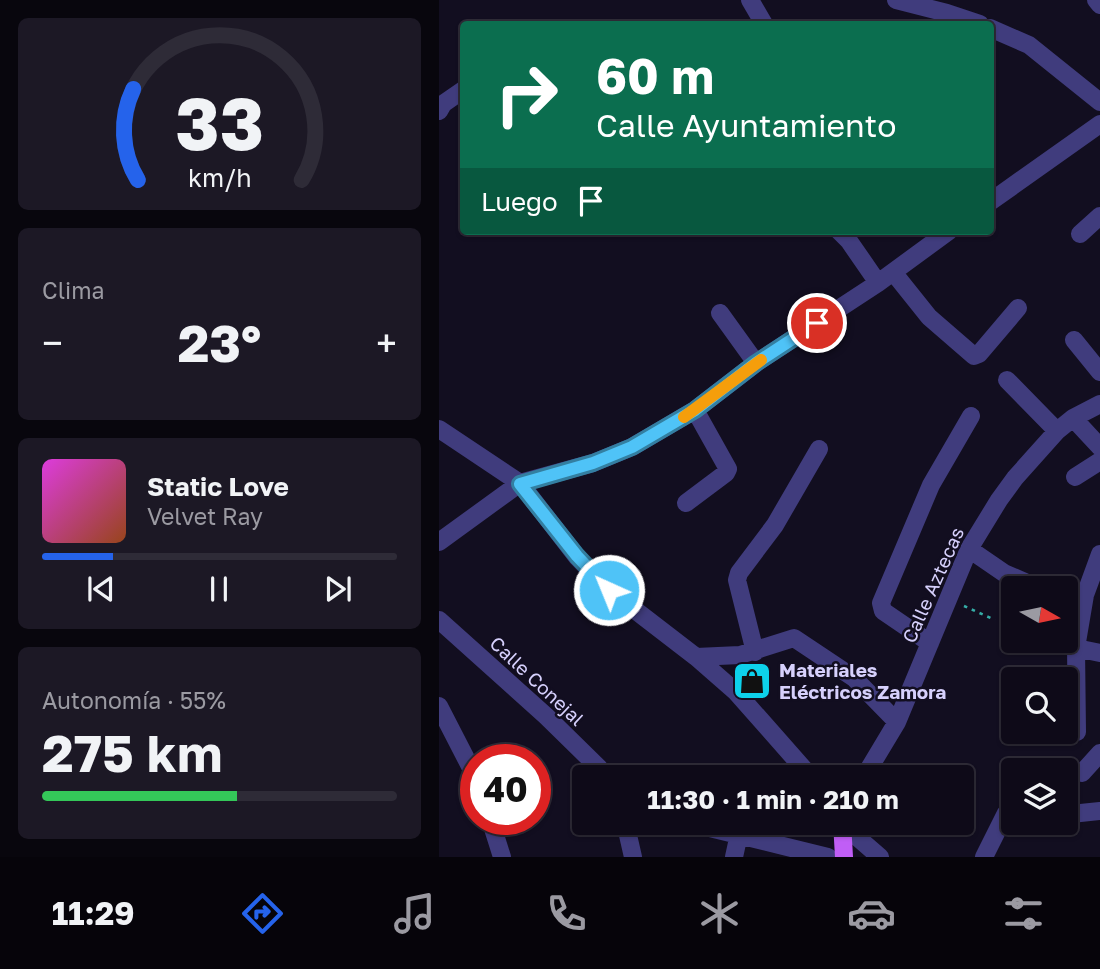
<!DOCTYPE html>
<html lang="es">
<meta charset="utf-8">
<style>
:root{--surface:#0e0a18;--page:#1c1825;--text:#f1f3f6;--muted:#9b9aa2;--line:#2e2b37;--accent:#2563eb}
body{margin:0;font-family:"Golos Text",sans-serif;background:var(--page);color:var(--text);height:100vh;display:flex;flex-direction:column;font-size:26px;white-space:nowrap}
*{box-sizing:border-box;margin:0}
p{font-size:23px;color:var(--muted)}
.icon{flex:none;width:38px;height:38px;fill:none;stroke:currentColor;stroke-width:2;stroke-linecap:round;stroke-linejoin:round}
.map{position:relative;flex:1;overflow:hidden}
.sheet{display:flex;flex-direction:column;gap:18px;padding:18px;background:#08060d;width:439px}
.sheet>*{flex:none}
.hud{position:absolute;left:21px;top:21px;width:534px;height:214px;border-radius:7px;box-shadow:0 2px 5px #0004,0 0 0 2px var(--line);background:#0b6e4f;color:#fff;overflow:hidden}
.needle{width:46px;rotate:99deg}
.buttons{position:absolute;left:562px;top:576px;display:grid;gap:14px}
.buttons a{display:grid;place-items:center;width:77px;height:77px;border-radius:7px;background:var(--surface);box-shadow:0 2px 5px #0004,0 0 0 2px var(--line);font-size:35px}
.speed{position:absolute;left:21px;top:744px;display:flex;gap:14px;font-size:35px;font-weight:700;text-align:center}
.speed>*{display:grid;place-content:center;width:91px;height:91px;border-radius:50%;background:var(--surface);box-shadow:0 2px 5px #0004,0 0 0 2px var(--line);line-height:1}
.speed .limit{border:10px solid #d22;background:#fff;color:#111}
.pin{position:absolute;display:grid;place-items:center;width:60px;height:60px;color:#fff;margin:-30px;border:4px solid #fff;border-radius:50%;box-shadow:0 2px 7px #0007}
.me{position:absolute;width:77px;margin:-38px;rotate:316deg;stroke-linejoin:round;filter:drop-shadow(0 0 5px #0008)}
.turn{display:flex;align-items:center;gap:24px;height:147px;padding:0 21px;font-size:32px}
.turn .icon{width:91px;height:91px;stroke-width:2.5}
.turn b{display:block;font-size:49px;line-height:60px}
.then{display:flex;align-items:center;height:66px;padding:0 21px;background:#0003;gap:14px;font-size:26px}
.big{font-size:52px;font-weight:700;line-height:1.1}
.sheet .card{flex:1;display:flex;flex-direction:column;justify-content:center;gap:10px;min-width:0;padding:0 24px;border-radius:10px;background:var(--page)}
.sheet .dial{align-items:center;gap:0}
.dial svg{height:182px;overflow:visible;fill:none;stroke:var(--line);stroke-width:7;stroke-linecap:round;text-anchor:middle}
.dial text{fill:var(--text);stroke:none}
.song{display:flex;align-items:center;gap:21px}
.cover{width:84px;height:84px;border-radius:10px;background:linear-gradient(135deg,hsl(300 70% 55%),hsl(20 70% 35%))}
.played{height:7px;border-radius:4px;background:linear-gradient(90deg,var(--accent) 20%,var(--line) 20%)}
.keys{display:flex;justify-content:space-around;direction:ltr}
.heat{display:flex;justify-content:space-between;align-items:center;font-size:38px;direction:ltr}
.charge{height:10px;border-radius:5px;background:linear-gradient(90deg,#34c759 55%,var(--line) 0)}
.trip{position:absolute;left:133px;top:765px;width:402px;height:70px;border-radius:7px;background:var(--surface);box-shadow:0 2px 5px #0004,0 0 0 2px var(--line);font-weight:700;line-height:70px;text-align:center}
.dock{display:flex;height:112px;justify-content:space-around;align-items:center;background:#06040a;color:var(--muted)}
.dock .icon{width:49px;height:49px}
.dock .selected{color:var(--accent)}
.dock b{font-size:32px;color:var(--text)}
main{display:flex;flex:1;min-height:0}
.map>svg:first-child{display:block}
</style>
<main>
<section class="sheet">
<div class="card dial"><svg viewBox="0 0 100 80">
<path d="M14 69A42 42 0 1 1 86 69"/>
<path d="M14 69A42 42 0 0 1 12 29" stroke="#2563eb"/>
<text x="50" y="56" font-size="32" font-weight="700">33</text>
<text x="50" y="72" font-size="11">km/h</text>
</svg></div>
<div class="card"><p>Clima</p>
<div class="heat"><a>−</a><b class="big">23°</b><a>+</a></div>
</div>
<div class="card">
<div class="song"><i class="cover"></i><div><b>Static Love</b><p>Velvet Ray</p></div></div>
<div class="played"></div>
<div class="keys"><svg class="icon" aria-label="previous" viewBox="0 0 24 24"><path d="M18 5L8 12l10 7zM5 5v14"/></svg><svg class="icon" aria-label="pause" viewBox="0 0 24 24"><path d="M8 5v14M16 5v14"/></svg><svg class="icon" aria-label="next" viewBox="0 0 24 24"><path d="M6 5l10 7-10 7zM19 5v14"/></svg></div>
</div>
<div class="card"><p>Autonomía · 55%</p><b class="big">275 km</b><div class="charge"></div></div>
</section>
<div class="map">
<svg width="661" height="857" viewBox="0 0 661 857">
<rect width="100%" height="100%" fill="#120e20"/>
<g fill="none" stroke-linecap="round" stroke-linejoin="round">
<!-- path -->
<path stroke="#35aca6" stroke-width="2.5" stroke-dasharray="3.5 5" stroke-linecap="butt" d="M525,606L556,620"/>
<!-- minor -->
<path stroke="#403c7d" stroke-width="18" d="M311,0L325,24
M457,0L508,13L541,24
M657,0L661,5
M551,28L590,45L661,102
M0,111L4,104L24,90
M551,202L661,124
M400,231L410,241L439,283
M641,234L661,216
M454,272L490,317L535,356L540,354L579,308
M281,313L317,363
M635,340L661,372
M568,380L618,431
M634,418L661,447
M0,429L81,483L138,557L170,590L257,657L297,692L372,777
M636,477L661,461
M247,503L287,473L289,469L256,410
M0,542L81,483L154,463L193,447L256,410L317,363L439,283L510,231
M530,549L565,573L586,582
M661,554L646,595L637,648L661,653
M0,620L107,716L160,768L165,777
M491,643L444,611L442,603L492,485L532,416
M637,648L638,732
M316,652L298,580L300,573L336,525L380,449
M257,657L301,655L355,638L415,678L458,722
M0,706L37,778
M643,773L661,753
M425,777L458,722L530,549L560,500L576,478L618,431L634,418L661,404
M632,814L661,811
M51,819L63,857
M186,822L194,857
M246,822L389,857
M403,824L441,857
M295,857L300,834
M545,857L567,813"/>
<!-- major -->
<path stroke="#c05ef6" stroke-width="18" d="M403,822L405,857"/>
</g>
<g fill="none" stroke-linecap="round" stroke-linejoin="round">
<defs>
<path id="route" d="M170,590L138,556L81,484L154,463L193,447L256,410L317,363L378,323"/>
</defs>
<!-- route casing -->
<use href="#route" stroke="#337fa1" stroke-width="18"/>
<!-- route -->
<use href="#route" stroke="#4fc3f7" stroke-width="12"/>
<!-- slow -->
<path stroke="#f59e0b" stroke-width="12" d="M245,417L322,360"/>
</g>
<!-- icons -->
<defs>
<symbol id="shop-square" viewBox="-11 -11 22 22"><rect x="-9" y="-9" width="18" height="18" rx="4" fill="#0dd1eb" stroke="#120e20"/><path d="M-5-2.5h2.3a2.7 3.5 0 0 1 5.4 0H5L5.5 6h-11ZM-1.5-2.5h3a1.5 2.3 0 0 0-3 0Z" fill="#111"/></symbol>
</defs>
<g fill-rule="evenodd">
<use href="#shop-square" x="291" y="659" width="44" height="44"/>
</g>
<g text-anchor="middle" stroke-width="5" stroke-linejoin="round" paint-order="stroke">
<!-- street labels -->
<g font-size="19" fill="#d6d0fc" stroke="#120e20">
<text transform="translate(494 585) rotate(-66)" y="7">Calle Aztecas</text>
<text transform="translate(98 681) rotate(43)" y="7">Calle Conejal</text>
</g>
<!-- poi labels -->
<g font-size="19" font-weight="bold" fill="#d6d0fc" stroke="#120e20" text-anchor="start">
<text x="340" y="677">Materiales<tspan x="340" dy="22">Eléctricos Zamora</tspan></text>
</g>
</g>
</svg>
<div class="buttons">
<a><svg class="needle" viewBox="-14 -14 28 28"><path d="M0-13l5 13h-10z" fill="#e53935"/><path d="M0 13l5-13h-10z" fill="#9b9aa2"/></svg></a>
<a><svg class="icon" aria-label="search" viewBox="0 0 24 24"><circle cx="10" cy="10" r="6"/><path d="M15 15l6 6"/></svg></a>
<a><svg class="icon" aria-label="layers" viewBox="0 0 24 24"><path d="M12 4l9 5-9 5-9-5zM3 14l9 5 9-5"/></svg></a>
</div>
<div class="speed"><div class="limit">40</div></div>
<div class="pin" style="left:378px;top:323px;background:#d93025"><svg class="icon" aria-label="arrive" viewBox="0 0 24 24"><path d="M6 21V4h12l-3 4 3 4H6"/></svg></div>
<svg class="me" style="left:170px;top:590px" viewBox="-20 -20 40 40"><circle r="17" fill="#4fc3f7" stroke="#fff" stroke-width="3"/><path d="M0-11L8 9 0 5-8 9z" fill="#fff"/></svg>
<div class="trip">11:30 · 1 min · 210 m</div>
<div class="hud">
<div class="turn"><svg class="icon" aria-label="right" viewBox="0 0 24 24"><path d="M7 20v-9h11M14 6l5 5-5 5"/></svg><div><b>60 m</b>Calle Ayuntamiento</div></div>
<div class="then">Luego<svg class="icon" aria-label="arrive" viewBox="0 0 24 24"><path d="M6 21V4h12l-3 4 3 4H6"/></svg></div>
</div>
</div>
</main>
<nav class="dock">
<b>11:29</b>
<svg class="icon selected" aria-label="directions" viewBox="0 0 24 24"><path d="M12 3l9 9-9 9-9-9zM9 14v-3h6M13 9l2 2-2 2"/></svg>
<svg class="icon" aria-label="music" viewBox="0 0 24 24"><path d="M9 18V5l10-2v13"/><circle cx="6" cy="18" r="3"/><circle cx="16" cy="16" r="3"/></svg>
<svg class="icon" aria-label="phone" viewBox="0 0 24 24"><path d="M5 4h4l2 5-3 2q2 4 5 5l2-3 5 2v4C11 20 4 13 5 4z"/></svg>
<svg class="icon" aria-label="climate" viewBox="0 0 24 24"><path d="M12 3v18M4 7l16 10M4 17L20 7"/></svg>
<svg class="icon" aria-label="car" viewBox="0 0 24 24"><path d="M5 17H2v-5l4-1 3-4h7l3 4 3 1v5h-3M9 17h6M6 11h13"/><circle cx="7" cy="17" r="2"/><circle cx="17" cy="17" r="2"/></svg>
<svg class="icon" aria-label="filters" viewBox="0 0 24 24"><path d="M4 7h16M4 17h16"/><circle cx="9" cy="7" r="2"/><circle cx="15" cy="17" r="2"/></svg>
</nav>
